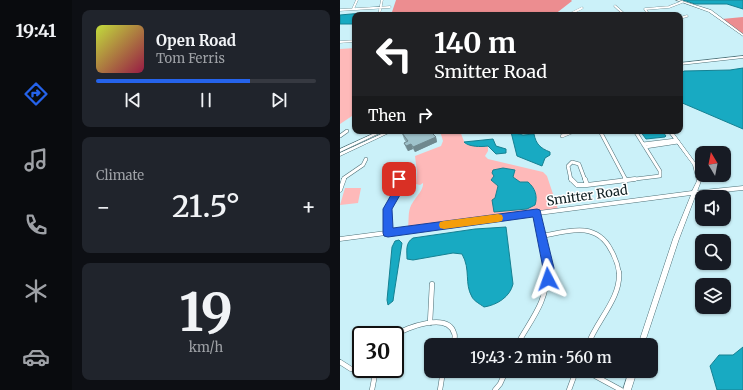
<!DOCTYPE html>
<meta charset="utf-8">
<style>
:root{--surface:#171b24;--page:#20242c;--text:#f1f3f6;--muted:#9ea1a6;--line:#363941;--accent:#2563eb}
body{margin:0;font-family:Merriweather,serif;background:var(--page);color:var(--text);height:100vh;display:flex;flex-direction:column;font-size:15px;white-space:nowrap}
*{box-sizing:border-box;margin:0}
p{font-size:13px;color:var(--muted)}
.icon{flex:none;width:22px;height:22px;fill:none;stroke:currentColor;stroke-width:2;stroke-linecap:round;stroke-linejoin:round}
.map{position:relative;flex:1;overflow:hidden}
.panel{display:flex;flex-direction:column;gap:10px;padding:10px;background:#0d0f14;width:268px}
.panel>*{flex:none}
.guide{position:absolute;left:12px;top:12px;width:331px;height:122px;border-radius:8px;box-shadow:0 1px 3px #0004;background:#202124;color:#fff;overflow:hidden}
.needle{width:26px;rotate:350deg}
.buttons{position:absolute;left:355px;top:146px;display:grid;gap:8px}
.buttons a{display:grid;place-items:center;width:36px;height:36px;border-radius:8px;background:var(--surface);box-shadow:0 1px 3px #0004;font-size:20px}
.speed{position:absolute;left:12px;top:326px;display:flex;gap:8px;font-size:20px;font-weight:700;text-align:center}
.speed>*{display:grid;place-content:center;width:52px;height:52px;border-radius:50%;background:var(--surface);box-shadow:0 1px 3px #0004;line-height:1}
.speed .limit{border:2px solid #111;border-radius:6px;background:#fff;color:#111}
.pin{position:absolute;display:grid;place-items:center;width:34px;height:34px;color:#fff;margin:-17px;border-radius:8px;box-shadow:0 2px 6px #0006}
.me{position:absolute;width:44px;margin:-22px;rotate:356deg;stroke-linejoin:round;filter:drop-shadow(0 0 3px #0008)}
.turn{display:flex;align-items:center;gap:14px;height:84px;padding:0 16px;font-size:18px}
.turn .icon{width:52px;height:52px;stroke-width:2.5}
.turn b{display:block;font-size:28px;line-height:34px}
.then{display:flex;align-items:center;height:38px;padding:0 16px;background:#0003;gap:8px;font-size:15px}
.big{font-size:30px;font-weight:600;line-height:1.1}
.panel .tile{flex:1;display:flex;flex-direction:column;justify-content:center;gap:6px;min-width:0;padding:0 14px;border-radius:8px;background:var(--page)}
.panel .dial{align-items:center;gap:0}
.dial b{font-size:52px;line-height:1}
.song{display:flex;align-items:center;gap:12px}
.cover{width:48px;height:48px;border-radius:6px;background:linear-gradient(135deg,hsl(70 70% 55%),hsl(340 70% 35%))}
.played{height:4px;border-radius:2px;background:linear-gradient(90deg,var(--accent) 70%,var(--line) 70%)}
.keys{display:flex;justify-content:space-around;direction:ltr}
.heat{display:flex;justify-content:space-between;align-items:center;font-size:22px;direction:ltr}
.trip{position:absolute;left:84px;top:338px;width:234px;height:40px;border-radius:8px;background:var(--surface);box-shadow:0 1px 3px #0004;font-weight:600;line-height:40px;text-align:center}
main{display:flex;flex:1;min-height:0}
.tab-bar{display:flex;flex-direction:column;width:72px;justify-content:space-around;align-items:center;background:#090b0e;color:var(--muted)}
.tab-bar .icon{width:28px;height:28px}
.tab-bar .selected{color:var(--accent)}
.tab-bar b{font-size:18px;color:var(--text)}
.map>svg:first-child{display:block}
</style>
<main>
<nav class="tab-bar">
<b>19:41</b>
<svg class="icon selected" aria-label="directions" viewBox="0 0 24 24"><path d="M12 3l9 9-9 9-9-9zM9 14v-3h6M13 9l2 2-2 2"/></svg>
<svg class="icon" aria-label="music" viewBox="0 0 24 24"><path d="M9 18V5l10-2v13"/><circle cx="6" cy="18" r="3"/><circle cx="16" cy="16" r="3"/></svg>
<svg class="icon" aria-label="phone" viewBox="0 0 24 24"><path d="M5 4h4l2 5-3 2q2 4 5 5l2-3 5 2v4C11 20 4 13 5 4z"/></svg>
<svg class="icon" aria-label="climate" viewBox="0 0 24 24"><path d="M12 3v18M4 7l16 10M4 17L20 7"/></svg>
<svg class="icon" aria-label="car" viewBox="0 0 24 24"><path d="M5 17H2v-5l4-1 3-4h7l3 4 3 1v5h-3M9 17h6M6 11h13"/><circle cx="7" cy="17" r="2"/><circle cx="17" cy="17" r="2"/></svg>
</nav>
<section class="panel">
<div class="tile">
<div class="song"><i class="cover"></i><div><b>Open Road</b><p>Tom Ferris</p></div></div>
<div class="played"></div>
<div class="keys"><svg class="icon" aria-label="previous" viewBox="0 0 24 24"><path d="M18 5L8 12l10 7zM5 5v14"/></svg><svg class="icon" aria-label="pause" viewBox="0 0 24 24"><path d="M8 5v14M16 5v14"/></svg><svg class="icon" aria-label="next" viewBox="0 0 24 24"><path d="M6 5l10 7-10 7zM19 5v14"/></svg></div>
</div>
<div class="tile"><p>Climate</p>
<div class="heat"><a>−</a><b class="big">21.5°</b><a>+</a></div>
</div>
<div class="tile dial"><b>19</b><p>km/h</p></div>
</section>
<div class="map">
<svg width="403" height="390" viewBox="0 0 403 390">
<rect width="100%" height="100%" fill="#cbf1f9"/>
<!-- green -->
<path fill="#feb9b9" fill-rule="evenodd" d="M15,48V114L0,124V49Z
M100,131H120L125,144L142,147L148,146V151L145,156L148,159L203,172L207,176L218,209L68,227C69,221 68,214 70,208C73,199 84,191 83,183L80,185L76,184L77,172L75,156L101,146L103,141ZM175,171L173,177L180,182L189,183L195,190L197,200L155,198L158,186L153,181L154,176Z
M5,188H21L18,203L0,205Z"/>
<!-- forest -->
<path fill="#ec8d90" d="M56,0H231L232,1L214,15H51Z
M403,17V35L382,19Z"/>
<!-- water -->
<path fill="#18aac2" stroke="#168192" d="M343,0H403V9L387,4H355Z
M22,13L26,15H15V24H0V15Z
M403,68V129L340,102V74L344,71L390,70Z
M300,131H322L326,136L325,137L306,139Z
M171,132L183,135L194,134C196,144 200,148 210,152V155L205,158L202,166L177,156Z
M153,139L156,146L166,149V153L156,154L148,146C141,147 129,147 124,142Z
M163,168L175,170L173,177L180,182H188C195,188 198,196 195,205L187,209L154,212L152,200L155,198L158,186L151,180L154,176L152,173L153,170Z
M166,227L173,284C170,297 157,305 144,307C140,304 134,301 132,297C124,283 131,270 122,254L113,253L73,260L67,259C67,251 65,243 73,238L135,229Z
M59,240L62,243L54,294L53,301L48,305L47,300L52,247L55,241Z
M403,347V390H377L370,366L379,355H393Z"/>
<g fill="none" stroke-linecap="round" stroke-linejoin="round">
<defs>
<path id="street-far3" d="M275,6L285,15
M13,9L17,0
M0,10L50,7
M39,15L42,0
M228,15L242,8
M309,15L305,9L329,7L342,2
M340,18L347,16
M0,42L15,41"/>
<path id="street-far2" d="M260,131L286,180
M0,136L7,131
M222,136L234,131
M303,144L336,140
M305,147L338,142
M3,180L4,178L23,165L26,159
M59,180L56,174L59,166
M231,180L228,166L232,162L239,164L245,180
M287,180L320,176V171L295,131"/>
<path id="street-far1" d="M231,179L237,185H247
M245,179L247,185
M285,179L286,181
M247,185L295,179
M0,190L4,179
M354,193L403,188
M197,213L205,248L207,273
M48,233V207L59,187V179
M202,236C228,231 256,221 271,250C275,257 278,265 279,273"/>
<path id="street" d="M90,323L92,284
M55,335C67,327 108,312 114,333C116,336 114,341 113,345
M177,345C191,319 207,303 207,272
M248,345C256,321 281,299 279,272
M0,362L11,369H24
M246,371L281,390
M32,390L36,369
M100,390L103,371
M155,390L160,384L166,371
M229,390L236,371"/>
<path id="secondary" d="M336,0H339L371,10L403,34V36L369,12Z
M403,56V58L340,65V63Z
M39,131H44L0,152V149Z
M48,131H53L0,156V153Z
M328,131H332L357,165L361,181L339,239L304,345H298L333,239L351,195L0,241V237L352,191L357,181L353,165Z
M289,371H297L291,390H283Z"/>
</defs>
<!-- street-far3 casing -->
<use href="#street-far3" stroke="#4e7077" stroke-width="2.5"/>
<!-- street-far2 casing -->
<use href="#street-far2" stroke="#4e7077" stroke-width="4"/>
<!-- street-far1 casing -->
<use href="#street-far1" stroke="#4e7077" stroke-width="5"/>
<!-- street casing -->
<use href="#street" stroke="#4e7077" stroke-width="5.5"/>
<!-- secondary casing -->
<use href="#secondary" stroke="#4e7077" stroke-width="1"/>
<!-- street-far3 -->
<use href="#street-far3" stroke="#fff" stroke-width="2"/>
<!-- street-far2 -->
<use href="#street-far2" stroke="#fff" stroke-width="3"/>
<!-- street-far1 -->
<use href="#street-far1" stroke="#fff" stroke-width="4"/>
<!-- street -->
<use href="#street" stroke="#fff" stroke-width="4.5"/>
<!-- secondary -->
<use href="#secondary" fill="#fff" fill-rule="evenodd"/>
</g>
<!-- wall -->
<path fill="#88a7af" d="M65,131H90L96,137L97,142L75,152L73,149L68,151L66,148L64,143L66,142L64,139L62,133L65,132Z"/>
<!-- shaded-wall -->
<path fill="#6f888e" d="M96,137L97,142L75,152L73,147Z
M71,144L73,149L68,151L66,146Z"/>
<!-- building -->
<path fill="#9ec2cb" stroke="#6f888e" d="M66,131H90L96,137L73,147L71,144L66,146L64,143L68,141L62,133Z"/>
<!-- route -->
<path fill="#2563eb" stroke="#184099" d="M59,176L64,179V188L52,209L53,228L197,209L200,210L214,268L211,282L208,284L204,282L202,279L203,268L193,217L48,237L44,236L43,233V209L55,188V179Z"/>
<!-- slow -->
<path fill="#f59e0b" d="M158,214L162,215L163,218L162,221L158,222L104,229L100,228L99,225L100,222L104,221Z"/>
<g text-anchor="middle" stroke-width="3" stroke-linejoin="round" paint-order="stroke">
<!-- street labels -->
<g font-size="13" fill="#112023" stroke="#fff">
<text transform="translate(247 195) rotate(-8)" y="5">Smitter Road</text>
</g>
</g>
</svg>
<div class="buttons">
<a><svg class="needle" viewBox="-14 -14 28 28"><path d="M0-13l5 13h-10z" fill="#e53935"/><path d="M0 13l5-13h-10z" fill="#9ea1a6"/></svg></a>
<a><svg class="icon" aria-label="sound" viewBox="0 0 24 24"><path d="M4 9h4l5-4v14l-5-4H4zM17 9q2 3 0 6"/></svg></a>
<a><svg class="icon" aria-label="search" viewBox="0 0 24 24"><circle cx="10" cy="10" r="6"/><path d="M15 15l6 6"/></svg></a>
<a><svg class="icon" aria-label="layers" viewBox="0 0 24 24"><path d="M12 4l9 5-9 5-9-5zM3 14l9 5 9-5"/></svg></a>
</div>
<div class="speed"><div class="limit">30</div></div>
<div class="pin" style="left:59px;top:179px;background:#d93025"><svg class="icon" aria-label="arrive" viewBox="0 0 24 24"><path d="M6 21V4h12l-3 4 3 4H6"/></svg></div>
<svg class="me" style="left:208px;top:279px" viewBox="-20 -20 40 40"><path d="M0-17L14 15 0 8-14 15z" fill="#2563eb" stroke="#fff" stroke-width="4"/></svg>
<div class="trip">19:43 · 2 min · 560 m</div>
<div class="guide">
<div class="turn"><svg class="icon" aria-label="left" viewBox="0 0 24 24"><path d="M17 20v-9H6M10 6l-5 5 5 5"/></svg><div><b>140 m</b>Smitter Road</div></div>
<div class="then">Then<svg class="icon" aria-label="right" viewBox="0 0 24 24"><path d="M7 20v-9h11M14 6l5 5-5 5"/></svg></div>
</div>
</div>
</main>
